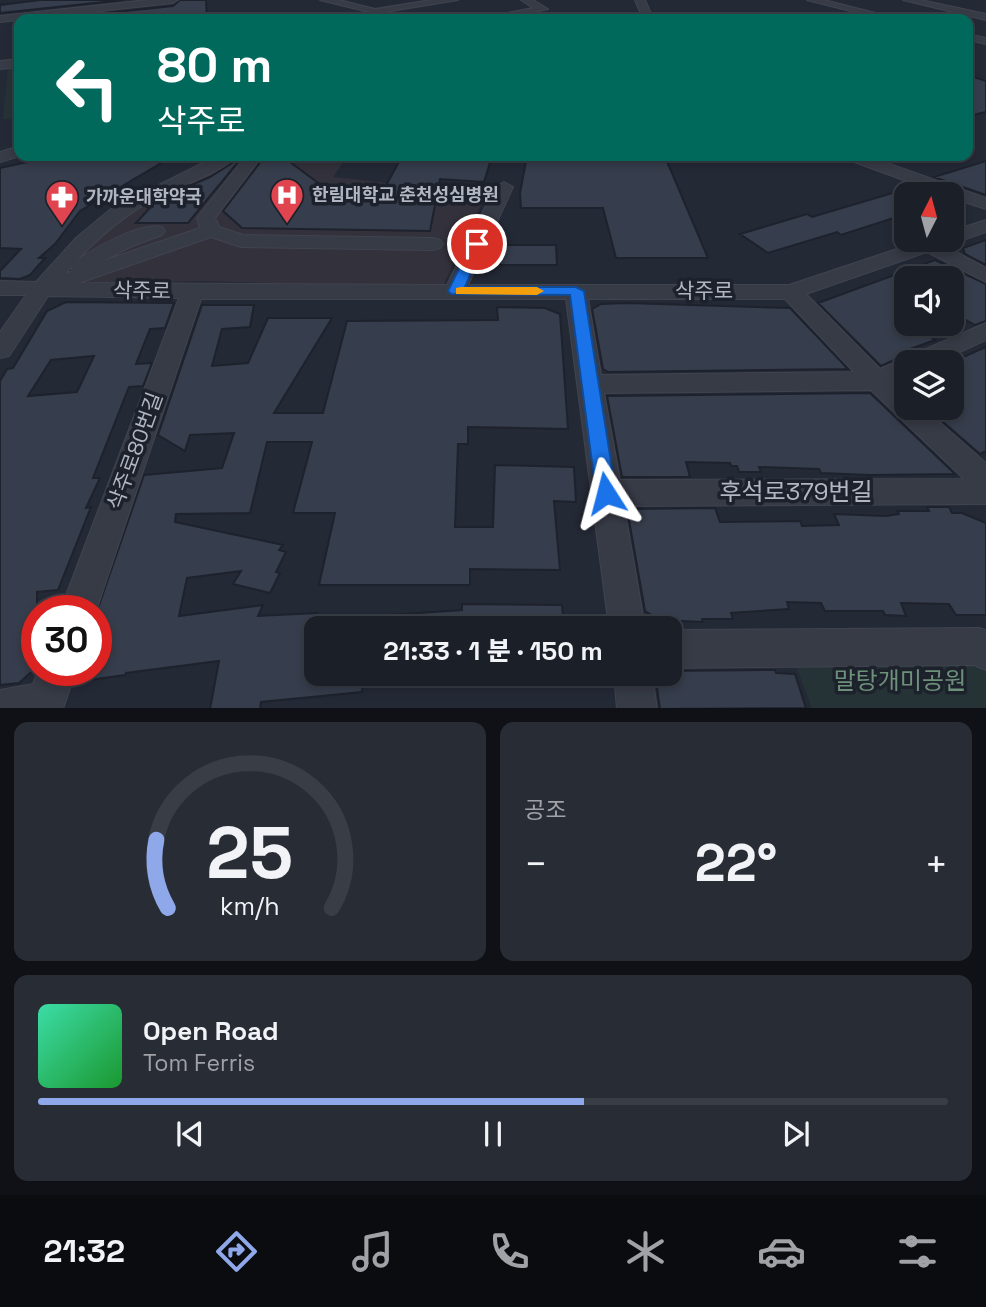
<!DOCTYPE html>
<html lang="ko">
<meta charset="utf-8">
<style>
:root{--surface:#1b1f28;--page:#282c34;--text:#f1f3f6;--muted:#a0a2a8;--line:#393d45;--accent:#8fa8ea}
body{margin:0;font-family:"Space Grotesk","Noto Sans KR",sans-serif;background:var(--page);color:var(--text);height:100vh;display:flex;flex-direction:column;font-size:26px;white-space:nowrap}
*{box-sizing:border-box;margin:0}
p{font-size:23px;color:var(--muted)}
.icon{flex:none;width:38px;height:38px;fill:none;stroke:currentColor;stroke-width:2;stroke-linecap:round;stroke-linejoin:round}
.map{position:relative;height:708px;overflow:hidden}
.sheet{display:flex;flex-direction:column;gap:14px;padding:14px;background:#0f1116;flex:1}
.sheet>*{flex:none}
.hud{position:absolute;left:14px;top:14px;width:959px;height:147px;border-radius:14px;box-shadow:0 4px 10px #0003,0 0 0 2px var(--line);background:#00695c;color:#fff;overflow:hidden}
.needle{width:46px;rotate:6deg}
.buttons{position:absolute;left:894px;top:182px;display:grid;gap:14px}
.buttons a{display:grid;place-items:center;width:70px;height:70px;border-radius:14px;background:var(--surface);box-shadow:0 4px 10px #0003,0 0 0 2px var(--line);font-size:35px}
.speed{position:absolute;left:21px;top:595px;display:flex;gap:14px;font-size:35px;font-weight:700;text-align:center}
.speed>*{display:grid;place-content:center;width:91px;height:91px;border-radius:50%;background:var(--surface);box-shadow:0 4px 10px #0003,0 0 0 2px var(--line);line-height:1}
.speed .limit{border:10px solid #d22;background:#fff;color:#111}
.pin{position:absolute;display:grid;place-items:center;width:60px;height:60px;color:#fff;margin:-30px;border:4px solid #fff;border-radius:50%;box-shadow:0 2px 7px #0007}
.me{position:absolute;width:77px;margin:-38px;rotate:351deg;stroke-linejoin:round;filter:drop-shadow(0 0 5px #0008)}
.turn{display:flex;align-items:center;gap:24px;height:147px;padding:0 28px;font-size:32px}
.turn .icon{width:91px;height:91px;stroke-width:2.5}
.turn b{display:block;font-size:49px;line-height:60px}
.big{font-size:52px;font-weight:800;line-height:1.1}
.sheet .card{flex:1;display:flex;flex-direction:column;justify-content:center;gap:10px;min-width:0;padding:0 24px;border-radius:14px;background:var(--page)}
.sheet .dial{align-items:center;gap:0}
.dial svg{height:182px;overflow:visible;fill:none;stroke:var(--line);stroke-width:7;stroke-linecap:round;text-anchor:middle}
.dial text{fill:var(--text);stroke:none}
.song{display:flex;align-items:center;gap:21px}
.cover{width:84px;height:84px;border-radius:10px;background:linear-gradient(135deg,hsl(160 70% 55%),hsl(130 70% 35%))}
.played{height:7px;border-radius:4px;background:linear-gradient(90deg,var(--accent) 60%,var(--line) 60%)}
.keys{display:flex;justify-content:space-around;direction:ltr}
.heat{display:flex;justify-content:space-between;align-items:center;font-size:38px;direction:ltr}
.sheet .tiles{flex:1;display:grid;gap:14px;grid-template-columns:1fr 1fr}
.card:last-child{grid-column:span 2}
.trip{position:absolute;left:304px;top:616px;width:378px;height:70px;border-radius:14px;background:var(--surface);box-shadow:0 4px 10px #0003,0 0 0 2px var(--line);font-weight:800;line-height:70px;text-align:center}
.tabs{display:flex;height:112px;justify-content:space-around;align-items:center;background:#0b0c10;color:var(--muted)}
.tabs .icon{width:49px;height:49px}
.tabs .active{color:var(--accent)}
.tabs b{font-size:32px;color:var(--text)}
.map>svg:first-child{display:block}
</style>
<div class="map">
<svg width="986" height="709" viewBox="0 0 986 709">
<rect width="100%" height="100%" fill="#242936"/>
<!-- medical -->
<path fill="#33313b" d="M228,156H347L333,177L486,194L442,288L200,281L76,285L86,239L120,212Z"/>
<!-- green -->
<path fill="#253337" d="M19,66V120L3,119L8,67Z
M792,655L986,665V708H812Z"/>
<!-- building -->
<path fill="#363d4c" stroke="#1e222d" stroke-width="2" fill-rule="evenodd" d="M40,0H123L0,13V5Z
M180,0H206L207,19H49L173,6Z
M968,75L986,81V112L968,116Z
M31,156H173L80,211L55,244L39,258H45L30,275L20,279L0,278V271L21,249L0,248V168L32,161Z
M243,156L188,223H136L157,200L210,177Z
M265,156H282L329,191L382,193L402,156H492L484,182L440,179L430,231L242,228L223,211Z
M527,156L666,159L708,258H616L603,208H521L520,193Z
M986,161V195L934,177Z
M906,189V214L841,235L837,232L768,253L740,234L807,214L812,217Z
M986,240V265L965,254L963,248Z
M500,245H556L557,265H500Z
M935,260L986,284V321L975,325L966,320L929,336L935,340L902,352L905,355L881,366L818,303ZM906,278H952V324H906Z
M66,302L174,303L165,328L150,329L136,364L152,363L143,386L129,387L93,478H100L86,508L91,507L58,590L37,592V667L19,683L0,685V381L7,369L13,368L47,311ZM94,356L77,392L28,396L51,360Z
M627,303L790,308L848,369L608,372L603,369L592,309L601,304Z
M202,305H254L250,327L222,329L212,366L248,363L268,318H332L274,413H323L347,321L498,320L497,307L545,308L560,314L568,429L468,427V444H458L455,527H493L495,465L574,467L576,502L554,501L560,570L470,569V585H319L335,513H293L312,442H267L250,513L176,514L175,522L283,545L279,550L286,552L276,572L280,573L270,593L233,584L241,571L187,578L179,616L263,605L258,616L317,613V651L314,671H317V674H363L362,692L261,702L260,709H210L219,661L126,673L125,675L89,680L92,670H96V614L144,475L222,468L234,433L190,435L185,451L158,435Z
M986,347V451L980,454L927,408H952V362Z
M870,393L955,474L870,475L821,473L819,469L759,467L761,472H739L737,466H731L730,463L686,462L690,477H622L607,396Z
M927,507H949L952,513H962L986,523V615H956L949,604L901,603L906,616L885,615L883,611H825L821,603L787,602L789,609L731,613L733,619H702L703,622L660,620L645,611L627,509L715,508L720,522L800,521L802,526L839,525L834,514L886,516L899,514L897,511H929Z
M462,604L562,605L564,628H389V615L462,610Z
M775,670L776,673L795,674L806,708L660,709L655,674H670V671Z"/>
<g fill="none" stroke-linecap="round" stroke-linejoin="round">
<defs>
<path id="minor" d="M147,0H178L173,3L0,22V16Z
M320,0H339L375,9L431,0H458L385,12L370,18L334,19L339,16L369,12Z
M521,0H533L548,9L511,17L513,19H502L497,15L533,8Z
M635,0H645L651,14L650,19H640L641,14Z
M807,0H824L899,19H882Z
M903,0H921L986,14V20Z
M968,34L986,38V44L968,40Z
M19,59V67L0,69V61Z
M19,146L20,156L0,162V152Z
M217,156H236C220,174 176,187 154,199C124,215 100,236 77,260C95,248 140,222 162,227L165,231L162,235L132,246L103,261L200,228L197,218L246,156H262L215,218L219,227L243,235L433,238L440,240L443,244L440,248L433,250L241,247L211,237L79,283L447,285L495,187L504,182L513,187L468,285H789L924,240H952V231L986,220V232L945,246L986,268V282L927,252L806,294L880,369L986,323V340L938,362H906V377L895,383L906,393V408H923L986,463V504L624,506L645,628H609L566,299H201L96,611H60L179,298L48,296L9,356L0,358V332L26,295H0V281L36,282L76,238L111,209ZM71,267L73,271L65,274ZM588,299H785L854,372L601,375ZM871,390L964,479L620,480L604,393Z
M844,156H867L986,198V209L952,198V194H942L846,159Z
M979,628L986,630V670L974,665L670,668V630Z
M38,670H76L63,709H0V690L33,684Z
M614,674H652L657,709H617Z"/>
</defs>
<!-- minor casing -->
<use href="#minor" stroke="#404450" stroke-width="2"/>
<!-- minor -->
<use href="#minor" fill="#373b46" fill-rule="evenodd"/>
</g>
<!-- route -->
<path fill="#1a73e8" stroke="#114b97" stroke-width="2" d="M477,240L483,244L465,287H576L584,291L616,493L613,499L606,501L599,499L596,493L570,295L451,294L448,291L471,244Z"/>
<!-- slow -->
<path fill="#f59e0b" d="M461,287H537L544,291L537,295L456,294V288Z"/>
<!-- icons -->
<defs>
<symbol id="hospital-pin" viewBox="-11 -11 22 30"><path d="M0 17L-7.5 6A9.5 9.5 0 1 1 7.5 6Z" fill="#e0444e" stroke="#1c212b"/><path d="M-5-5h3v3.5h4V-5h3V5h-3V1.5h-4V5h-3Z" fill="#fff"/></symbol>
<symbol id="pharmacy-pin" viewBox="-11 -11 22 30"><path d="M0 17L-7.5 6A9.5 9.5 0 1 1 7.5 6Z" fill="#e0444e" stroke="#1c212b"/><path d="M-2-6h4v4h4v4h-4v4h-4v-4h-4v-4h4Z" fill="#fff"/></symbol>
</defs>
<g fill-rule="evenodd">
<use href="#hospital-pin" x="268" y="176" width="38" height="52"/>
<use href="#pharmacy-pin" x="43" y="178" width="38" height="52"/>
</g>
<g text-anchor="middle" stroke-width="7" stroke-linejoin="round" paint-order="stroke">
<!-- far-poi labels -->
<g font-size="18" font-weight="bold" fill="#b1b6c3" stroke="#1c212b" text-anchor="start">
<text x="312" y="201">한림대학교 춘천성심병원</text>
<text x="86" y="203">가까운대학약국</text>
</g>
<!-- street labels -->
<g font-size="21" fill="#b1b6c3" stroke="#1c212b">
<text transform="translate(142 291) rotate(1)" y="7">삭주로</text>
<text x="704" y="298">삭주로</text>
<text transform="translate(135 451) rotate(-70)" y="7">삭주로80번길</text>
</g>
<!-- near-street labels -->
<g font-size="24" fill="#b1b6c3" stroke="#1c212b">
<text x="796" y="500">후석로379번길</text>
</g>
<!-- near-park labels -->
<g font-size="24" fill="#6c9079" stroke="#1c212b">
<text x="900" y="689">말탕개미공원</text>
</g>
</g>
</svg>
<div class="buttons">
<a><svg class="needle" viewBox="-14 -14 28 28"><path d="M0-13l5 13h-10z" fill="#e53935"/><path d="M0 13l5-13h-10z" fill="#a0a2a8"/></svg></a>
<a><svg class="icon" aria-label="sound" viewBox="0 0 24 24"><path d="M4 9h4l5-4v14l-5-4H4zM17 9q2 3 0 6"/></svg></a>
<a><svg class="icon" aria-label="layers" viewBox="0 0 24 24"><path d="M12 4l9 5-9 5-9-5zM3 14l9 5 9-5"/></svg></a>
</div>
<div class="speed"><div class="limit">30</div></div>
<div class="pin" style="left:477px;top:244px;background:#d93025"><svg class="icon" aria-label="arrive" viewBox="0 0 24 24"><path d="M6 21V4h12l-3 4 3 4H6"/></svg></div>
<svg class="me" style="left:606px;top:493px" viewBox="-20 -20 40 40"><path d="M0-17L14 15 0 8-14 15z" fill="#1a73e8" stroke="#fff" stroke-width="4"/></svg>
<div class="trip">21:33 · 1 분 · 150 m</div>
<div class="hud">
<div class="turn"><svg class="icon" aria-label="left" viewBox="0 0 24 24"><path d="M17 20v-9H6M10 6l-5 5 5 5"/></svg><div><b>80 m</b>삭주로</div></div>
</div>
</div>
<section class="sheet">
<div class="tiles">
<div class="card dial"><svg viewBox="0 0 100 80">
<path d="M14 69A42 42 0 1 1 86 69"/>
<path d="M14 69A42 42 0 0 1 9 39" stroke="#8fa8ea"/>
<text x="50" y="56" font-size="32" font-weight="700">25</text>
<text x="50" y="72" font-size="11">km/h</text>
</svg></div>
<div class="card"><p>공조</p>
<div class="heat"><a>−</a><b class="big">22°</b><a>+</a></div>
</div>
<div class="card">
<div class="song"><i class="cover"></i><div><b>Open Road</b><p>Tom Ferris</p></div></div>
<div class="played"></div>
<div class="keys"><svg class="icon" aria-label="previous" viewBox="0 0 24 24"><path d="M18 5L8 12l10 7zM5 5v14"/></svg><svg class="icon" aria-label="pause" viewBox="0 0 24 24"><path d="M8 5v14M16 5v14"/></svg><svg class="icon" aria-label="next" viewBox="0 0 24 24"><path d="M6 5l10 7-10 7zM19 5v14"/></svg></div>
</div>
</div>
</section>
<nav class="tabs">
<b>21:32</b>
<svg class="icon active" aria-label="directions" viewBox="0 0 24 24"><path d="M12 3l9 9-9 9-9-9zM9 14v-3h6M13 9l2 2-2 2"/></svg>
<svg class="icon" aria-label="music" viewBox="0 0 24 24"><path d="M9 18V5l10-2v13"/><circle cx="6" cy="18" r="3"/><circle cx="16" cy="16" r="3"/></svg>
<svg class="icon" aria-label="phone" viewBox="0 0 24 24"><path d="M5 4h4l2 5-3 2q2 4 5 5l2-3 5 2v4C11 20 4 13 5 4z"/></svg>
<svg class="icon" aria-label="climate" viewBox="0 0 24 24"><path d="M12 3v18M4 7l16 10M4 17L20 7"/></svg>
<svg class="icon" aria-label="car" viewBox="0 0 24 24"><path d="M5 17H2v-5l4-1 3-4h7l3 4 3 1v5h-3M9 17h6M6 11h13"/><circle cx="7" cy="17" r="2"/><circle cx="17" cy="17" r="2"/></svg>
<svg class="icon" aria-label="filters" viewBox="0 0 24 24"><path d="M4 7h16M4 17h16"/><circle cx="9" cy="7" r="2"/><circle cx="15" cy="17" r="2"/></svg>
</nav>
